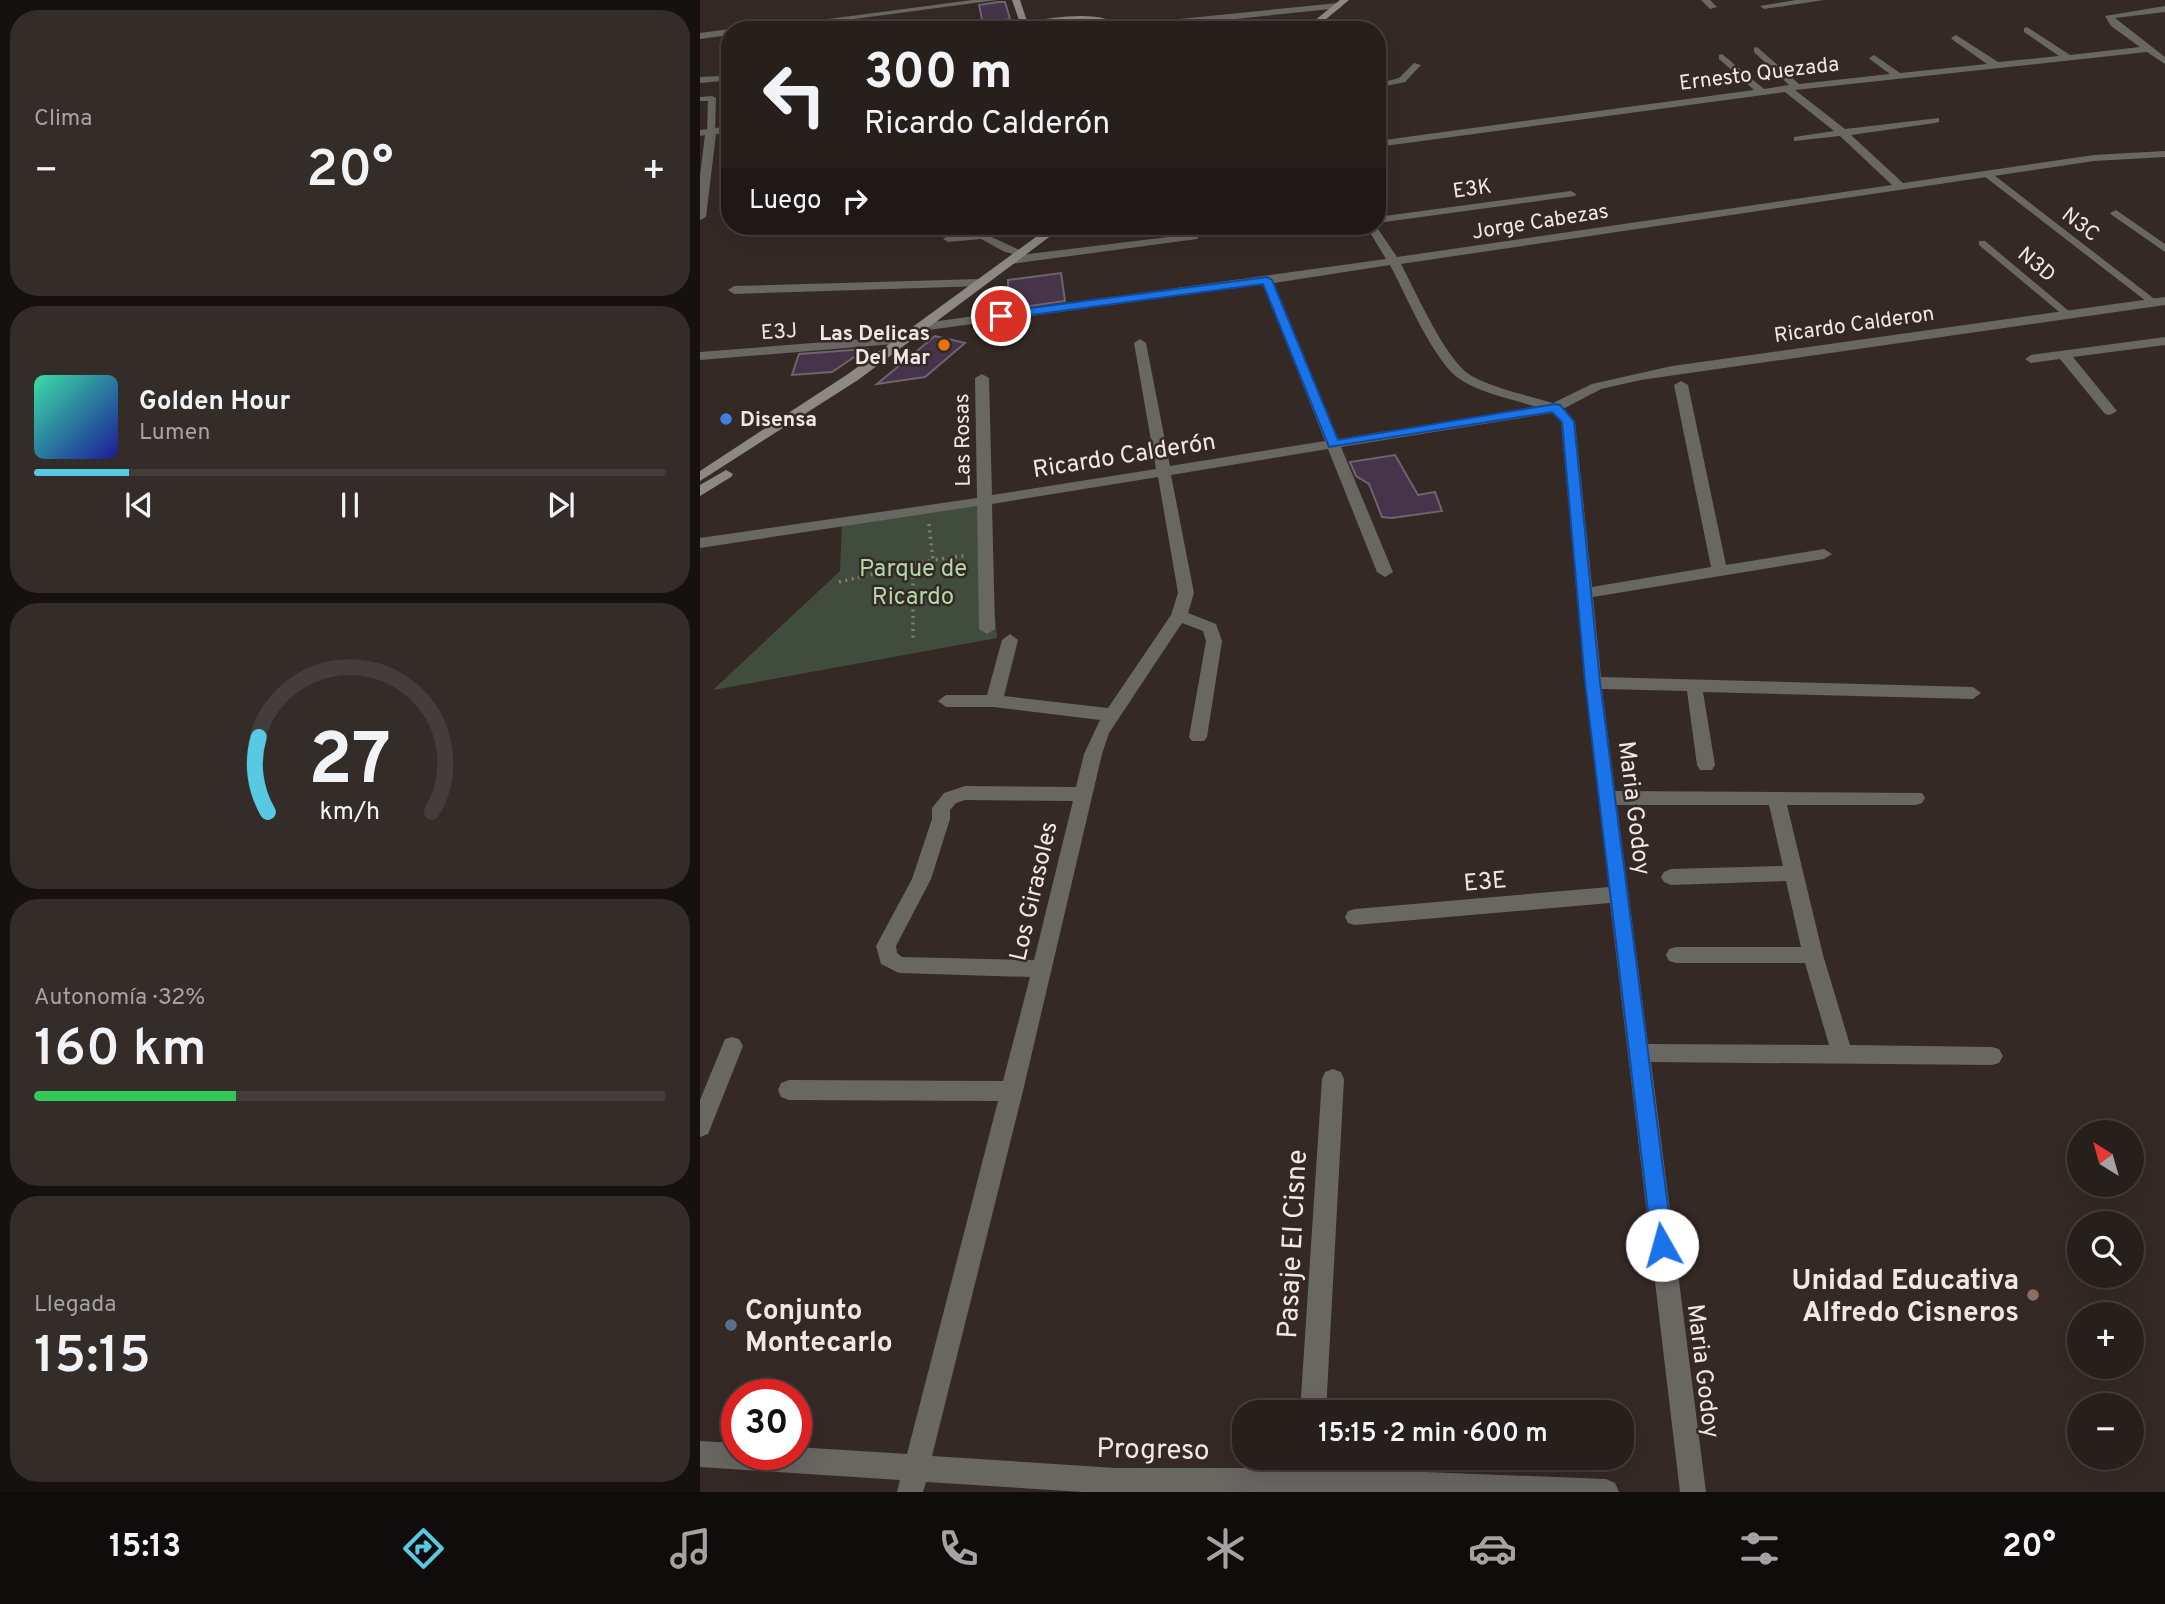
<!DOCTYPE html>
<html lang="es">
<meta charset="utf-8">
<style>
:root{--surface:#271f1c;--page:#332c29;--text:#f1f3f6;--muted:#a4a2a3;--line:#433d3b;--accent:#57c9e2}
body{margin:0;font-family:Overpass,sans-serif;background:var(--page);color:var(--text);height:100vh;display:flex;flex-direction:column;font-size:26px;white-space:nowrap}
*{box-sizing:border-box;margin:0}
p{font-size:23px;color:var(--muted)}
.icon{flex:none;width:38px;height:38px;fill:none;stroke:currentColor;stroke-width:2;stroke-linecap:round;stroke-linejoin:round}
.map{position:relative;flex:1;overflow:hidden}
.side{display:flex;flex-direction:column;gap:10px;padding:10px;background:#15110f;width:700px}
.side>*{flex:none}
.banner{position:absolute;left:21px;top:21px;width:665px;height:214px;border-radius:28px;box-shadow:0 7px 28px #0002,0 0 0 2px var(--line);background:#271f1c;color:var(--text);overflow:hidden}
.needle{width:46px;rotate:323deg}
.fabs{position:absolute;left:1367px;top:1120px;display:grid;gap:14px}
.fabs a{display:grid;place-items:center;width:77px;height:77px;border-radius:50%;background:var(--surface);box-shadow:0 7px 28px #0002,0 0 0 2px var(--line);font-size:35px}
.speed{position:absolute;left:21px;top:1379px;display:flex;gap:14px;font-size:35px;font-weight:700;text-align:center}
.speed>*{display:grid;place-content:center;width:91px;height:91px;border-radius:50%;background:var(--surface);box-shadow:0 7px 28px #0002,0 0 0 2px var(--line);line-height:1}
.speed .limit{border:10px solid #d22;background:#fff;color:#111}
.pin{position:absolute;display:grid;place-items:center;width:60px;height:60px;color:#fff;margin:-30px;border:4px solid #fff;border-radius:50%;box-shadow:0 2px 7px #0007}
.me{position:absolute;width:77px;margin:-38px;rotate:353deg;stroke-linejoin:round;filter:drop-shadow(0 0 5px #0008)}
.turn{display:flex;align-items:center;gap:24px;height:147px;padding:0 28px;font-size:32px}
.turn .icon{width:91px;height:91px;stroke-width:2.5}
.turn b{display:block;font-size:49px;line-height:60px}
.then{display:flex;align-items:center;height:66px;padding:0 28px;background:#0003;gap:14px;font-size:26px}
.big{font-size:52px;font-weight:600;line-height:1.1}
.side .tile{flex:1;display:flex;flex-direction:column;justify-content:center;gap:10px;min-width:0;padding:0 24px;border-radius:28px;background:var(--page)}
.side .dial{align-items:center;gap:0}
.dial svg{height:182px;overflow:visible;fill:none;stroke:var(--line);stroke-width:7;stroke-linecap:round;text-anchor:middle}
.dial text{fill:var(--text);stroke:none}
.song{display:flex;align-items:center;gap:21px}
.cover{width:84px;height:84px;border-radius:10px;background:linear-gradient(135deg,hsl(160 70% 55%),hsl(240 70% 35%))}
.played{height:7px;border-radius:4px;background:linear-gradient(90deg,var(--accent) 15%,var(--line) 15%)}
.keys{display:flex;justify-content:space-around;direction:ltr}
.heat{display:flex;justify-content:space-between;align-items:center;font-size:38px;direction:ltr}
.charge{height:10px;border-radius:5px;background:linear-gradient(90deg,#34c759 32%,var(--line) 0)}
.trip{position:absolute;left:532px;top:1400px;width:402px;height:70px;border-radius:28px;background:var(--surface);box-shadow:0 7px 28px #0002,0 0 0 2px var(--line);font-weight:600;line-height:70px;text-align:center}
.menu{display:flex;height:112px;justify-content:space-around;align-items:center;background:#100c0b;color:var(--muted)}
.menu .icon{width:49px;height:49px}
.menu .active{color:var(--accent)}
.menu b{font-size:32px;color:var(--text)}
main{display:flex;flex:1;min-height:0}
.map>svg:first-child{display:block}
</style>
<main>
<section class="side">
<div class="tile"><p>Clima</p>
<div class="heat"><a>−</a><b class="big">20°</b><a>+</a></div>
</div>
<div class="tile">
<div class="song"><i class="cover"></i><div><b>Golden Hour</b><p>Lumen</p></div></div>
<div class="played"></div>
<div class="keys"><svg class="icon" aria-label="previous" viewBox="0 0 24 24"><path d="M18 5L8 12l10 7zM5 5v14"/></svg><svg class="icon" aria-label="pause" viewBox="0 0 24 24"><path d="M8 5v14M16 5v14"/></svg><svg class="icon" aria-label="next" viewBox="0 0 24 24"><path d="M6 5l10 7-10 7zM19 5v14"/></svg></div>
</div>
<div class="tile dial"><svg viewBox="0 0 100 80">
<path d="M14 69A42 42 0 1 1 86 69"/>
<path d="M14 69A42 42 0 0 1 10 36" stroke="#57c9e2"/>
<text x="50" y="56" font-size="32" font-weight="700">27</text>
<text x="50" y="72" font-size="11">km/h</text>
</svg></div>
<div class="tile"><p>Autonomía · 32%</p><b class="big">160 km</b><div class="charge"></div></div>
<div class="tile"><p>Llegada</p><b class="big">15:15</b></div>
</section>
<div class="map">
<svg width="1465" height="1492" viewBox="0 0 1465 1492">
<rect width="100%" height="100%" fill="#342925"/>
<!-- green -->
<path fill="#404d3d" d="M284,501L297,638L13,690L140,571L142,522Z"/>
<!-- building -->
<path fill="#47344a" stroke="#6c646e" stroke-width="2" d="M298,2H305L310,19L283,24L279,5Z
M361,273L365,301L273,314L308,287V280Z
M235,336L265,343L225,377L177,384Z
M166,349L132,372L92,375L99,354Z
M695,455L718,495L735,492L742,511L692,518L682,517L669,484L656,476L650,462Z"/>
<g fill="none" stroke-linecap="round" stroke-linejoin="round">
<!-- path -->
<path stroke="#847a77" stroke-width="3.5" stroke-dasharray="2 4.5" stroke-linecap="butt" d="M229,524L233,560L268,555
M213,564V638
M139,582L233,560"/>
<!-- lane -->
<path fill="#696762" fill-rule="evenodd" d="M322,20L325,24L284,30H265Z
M714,63L721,65L705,82L677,88V84L699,78Z
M12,96L16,98L15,132L11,134L7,132L8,101H0V97Z
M1284,172H1290L1457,301V305H1451L1284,176Z
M283,233L326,253L321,256L305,252L281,239L248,242L243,239L248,236Z
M1279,241H1285L1370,312V316H1364L1279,245Z"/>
<!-- street -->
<path fill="#696762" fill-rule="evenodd" d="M272,0H297L72,30H44Z
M1001,0H1010L1017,7L1010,9Z
M1096,0H1124L1064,9L1060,6Z
M638,3L641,8L428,30L415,28L419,25Z
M1465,6V12L1415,18L1465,57V64L1447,52L1095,90L1145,129L1239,118V122L1235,123L1151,135L1203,183L1394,155L1465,151V157L1394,161L701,264C716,292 745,359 770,375C795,389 826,395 853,403L892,384L972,366L1465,297V305L941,380L901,389L863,409L875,421L892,587L1011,567L974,385L981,381L988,385L1026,565L1124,549L1132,554L1124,559L893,597L901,677L1273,687L1281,693L1273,699L1003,692L1015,765L1012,770H1000L997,765L987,691L902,689L915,791L1222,793L1225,798L1222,803L1216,805H1087L1123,955L1150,1045L1292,1047L1299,1049L1303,1056L1299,1063L1292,1065L951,1062L1006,1492H980L910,903L655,925L648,923L645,917L648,911L655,909L909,887L885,683L861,422L852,413L641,447L693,572L685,577L677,572L628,449L471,475L494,593L488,613L516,624L522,641L507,737L504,741H492L489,737L506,641L503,631L482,623L409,733L402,754L323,1091L232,1456L416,1468H597V1458H623V1468L906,1479L915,1483L919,1492H383L226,1482L223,1492H197L200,1480L0,1467V1441L37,1443V1454H96V1447L207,1454L298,1101L89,1100L81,1097L78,1090L81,1083L89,1080L303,1081L330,977L199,973L181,964L176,946L212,879L232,819V808L244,793L265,786L376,787L384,754L400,720L294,707H246L238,701L246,695H287L302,640L310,634L318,640L304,696L408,708L471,615L478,593L458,477L292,504L295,629L287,634L279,629L277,506L0,548V538L277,498L275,378L282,374L289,378L292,495L456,469L434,343L440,339L446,343L470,466L625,441L563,284L221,331L217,330V324L686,259L666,226H676L697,257L1192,185L1140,136L1094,141V137L1134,131L1085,92L677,147V141L1054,90L1019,59V55L1022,54L1064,89L1089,85L1054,52V48L1057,47L1099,84L1190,74L1171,60L1169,58L1174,55L1200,73L1287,64L1253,40L1251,38L1256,35L1298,62L1359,56L1324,32V28L1327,27L1370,55L1440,47L1411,26L1405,16ZM690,265C706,295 734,363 761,380C783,394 812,399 837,407L638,439L574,283ZM265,800L373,801L334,960L202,957L197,953L196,946L231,879L250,819V810L256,803ZM917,805H1069L1083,866L971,869L964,872L961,877L964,882L971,885L1086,881L1101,947H976L969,949L966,955L969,961L976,963H1105L1129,1045L948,1044Z
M30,29V35L0,39V33Z
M19,76L24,79L22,81L0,83V77Z
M30,126V132L16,134L6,217L0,220V176L5,135L0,136V130Z
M871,191L876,194L875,196L677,223V217Z
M1416,210L1465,244V252L1412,215L1410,213Z
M493,234L499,237L497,239L311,264L305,260L311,256Z
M280,279L286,283L284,286L34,294L28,290L34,286Z
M202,336L206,337V343L0,360V352Z
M1465,337V345L1373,357L1417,411L1410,415L1405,414L1360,359L1331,363L1325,359L1331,355Z
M32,1037L39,1039L43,1046L8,1134L0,1137V1100L25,1039Z
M633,1069L641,1072L644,1079L626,1412H600L622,1079L625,1072Z"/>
<!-- secondary -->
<path fill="#8b8981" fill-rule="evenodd" d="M312,0H320L327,21C354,19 406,7 423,30H414L400,22L321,26Z
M640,0H649L613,30H603Z
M351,226H364L158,380L0,481V471L148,374Z
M26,470L33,474L31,477L0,496V485Z"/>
</g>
<!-- route -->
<path fill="#1a73e8" stroke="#114b97" stroke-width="2" d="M567,277L572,280L638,440L855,404L860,405L874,421L900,682L973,1245L970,1252L962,1255L955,1252L952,1245L885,682L862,422L852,412L629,447L563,284L301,319L295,316L301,312Z"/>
<!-- markers -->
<circle fill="#e8710a" stroke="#342925" stroke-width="2.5" cx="244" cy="345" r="7"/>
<circle fill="#3f7fe0" stroke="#342925" stroke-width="2.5" cx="26" cy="419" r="7"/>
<circle fill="#8d6e63" stroke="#342925" stroke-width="2.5" cx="1333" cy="1295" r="7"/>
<circle fill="#5c6f8a" stroke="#342925" stroke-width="2.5" cx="31" cy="1325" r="7"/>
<g text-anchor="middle" stroke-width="5" stroke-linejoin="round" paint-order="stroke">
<!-- far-street labels -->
<g font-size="21" fill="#f0e8e6" stroke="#342925">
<text transform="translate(1059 73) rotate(-7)" y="7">Ernesto Quezada</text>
<text transform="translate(772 188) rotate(-8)" y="7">E3K</text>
<text transform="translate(840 221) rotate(-9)" y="7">Jorge Cabezas</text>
<text transform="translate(1381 224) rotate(38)" y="7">N3C</text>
<text transform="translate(1337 264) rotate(40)" y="7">N3D</text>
<text transform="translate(1154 324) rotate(-8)" y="7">Ricardo Calderon</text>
<text transform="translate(79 331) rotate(-4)" y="7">E3J</text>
<text transform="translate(262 440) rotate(-91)" y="7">Las Rosas</text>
</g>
<!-- far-poi labels -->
<g font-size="21" font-weight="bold" fill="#f0e8e6" stroke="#342925" text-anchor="end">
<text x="230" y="340">Las Delicas<tspan x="230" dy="24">Del Mar</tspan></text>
<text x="40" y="426" text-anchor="start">Disensa</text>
</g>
<!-- street labels -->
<g font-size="24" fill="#f0e8e6" stroke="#342925">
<text transform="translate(424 455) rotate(-9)" y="8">Ricardo Calderón</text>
<text transform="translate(935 808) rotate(83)" y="8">Maria Godoy</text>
<text transform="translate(785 881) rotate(-5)" y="8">E3E</text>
<text transform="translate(333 891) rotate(-77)" y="8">Los Girasoles</text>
<text transform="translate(1004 1371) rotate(83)" y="8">Maria Godoy</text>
</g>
<!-- park labels -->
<g font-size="24" fill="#b1d6a8" stroke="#342925">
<text x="213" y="576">Parque de<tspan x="213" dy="28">Ricardo</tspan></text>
</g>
<!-- near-street labels -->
<g font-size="28" fill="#f0e8e6" stroke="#342925">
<text transform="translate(591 1244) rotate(-87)" y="10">Pasaje El Cisne</text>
<text transform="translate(453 1448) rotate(1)" y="10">Progreso</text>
</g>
<!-- near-poi labels -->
<g font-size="28" font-weight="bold" fill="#f0e8e6" stroke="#342925" text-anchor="end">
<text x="1319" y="1289">Unidad Educativa<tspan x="1319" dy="32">Alfredo Cisneros</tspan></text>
<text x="45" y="1319" text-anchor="start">Conjunto<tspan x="45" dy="32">Montecarlo</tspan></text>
</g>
</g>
</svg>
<div class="fabs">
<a><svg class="needle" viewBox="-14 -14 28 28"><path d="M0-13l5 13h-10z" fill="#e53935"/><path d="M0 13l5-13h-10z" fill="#a4a2a3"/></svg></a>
<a><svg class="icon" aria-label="search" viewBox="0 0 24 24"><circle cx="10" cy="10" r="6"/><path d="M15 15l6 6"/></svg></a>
<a>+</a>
<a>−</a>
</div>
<div class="speed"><div class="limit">30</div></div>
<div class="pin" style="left:301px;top:316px;background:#d93025"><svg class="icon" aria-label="arrive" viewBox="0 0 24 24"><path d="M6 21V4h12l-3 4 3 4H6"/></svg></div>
<svg class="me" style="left:962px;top:1245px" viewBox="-20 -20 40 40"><circle r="19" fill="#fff"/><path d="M0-13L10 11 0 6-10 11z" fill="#1a73e8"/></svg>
<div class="trip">15:15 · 2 min · 600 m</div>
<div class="banner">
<div class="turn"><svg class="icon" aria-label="left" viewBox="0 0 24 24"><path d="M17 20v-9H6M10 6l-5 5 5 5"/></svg><div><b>300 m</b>Ricardo Calderón</div></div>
<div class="then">Luego<svg class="icon" aria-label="right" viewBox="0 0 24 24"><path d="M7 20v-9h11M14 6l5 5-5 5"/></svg></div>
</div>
</div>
</main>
<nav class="menu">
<b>15:13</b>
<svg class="icon active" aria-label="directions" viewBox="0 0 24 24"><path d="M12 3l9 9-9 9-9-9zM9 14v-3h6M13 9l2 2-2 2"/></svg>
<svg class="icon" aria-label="music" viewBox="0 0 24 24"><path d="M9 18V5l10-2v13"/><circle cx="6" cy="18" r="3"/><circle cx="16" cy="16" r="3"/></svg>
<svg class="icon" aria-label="phone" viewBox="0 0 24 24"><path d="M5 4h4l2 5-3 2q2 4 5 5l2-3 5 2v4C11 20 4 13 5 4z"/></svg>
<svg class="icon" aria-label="climate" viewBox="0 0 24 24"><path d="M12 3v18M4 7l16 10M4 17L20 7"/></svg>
<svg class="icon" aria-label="car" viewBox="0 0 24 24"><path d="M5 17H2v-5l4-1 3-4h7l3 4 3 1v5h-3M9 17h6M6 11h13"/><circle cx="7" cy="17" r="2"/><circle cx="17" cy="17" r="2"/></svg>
<svg class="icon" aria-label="filters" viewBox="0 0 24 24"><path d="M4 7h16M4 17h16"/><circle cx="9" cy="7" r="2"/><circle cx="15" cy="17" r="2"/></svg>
<b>20°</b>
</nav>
